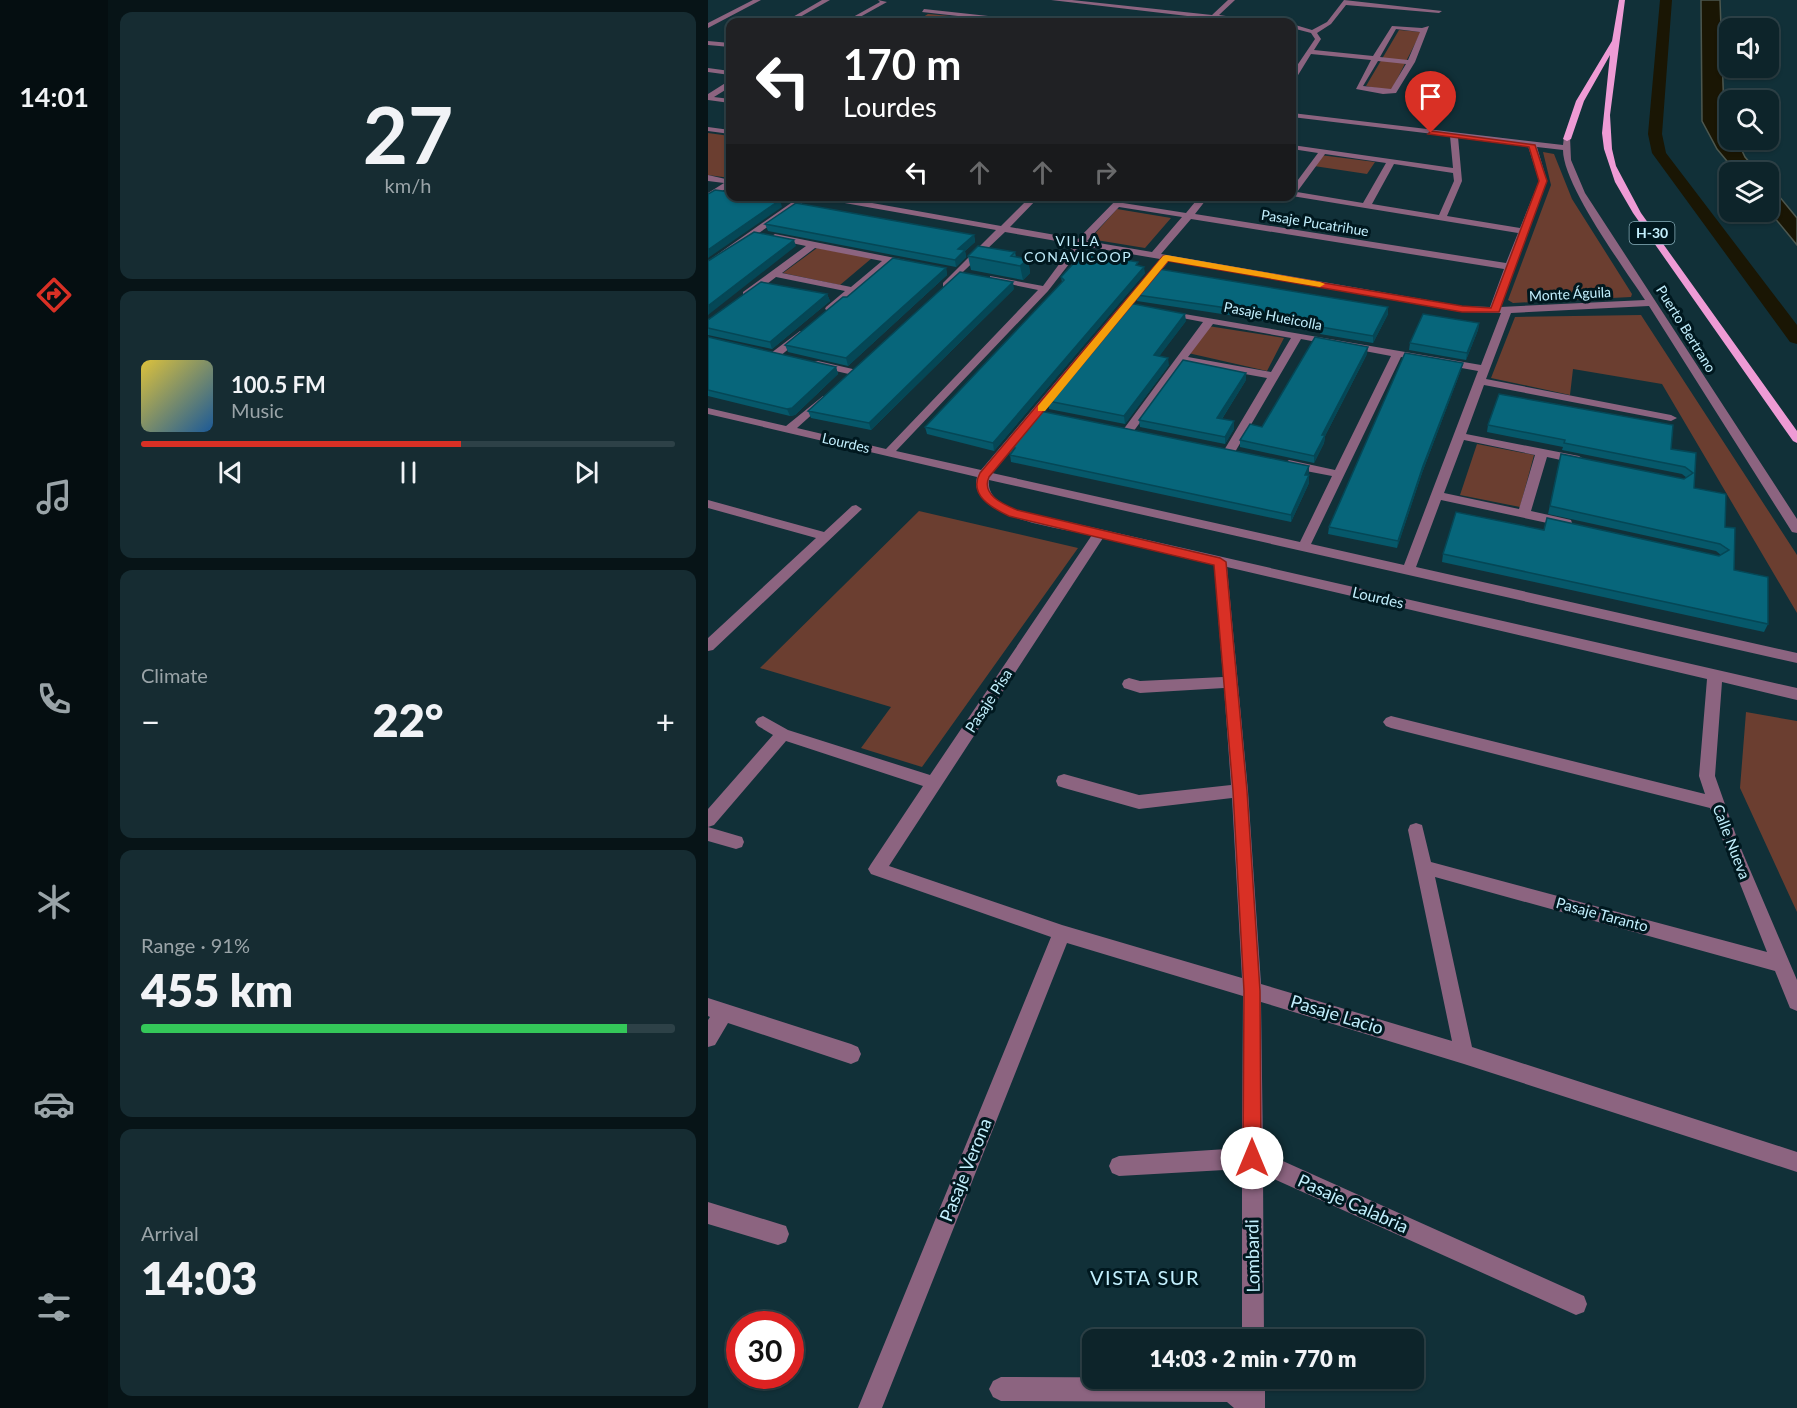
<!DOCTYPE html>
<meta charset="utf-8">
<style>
:root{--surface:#0d242a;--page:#162c32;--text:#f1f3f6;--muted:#9aa4a8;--line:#2d4147;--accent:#d93025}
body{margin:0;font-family:Lato,sans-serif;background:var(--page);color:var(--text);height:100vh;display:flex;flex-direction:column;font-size:22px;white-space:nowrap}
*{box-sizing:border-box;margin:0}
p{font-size:20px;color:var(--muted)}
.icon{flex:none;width:33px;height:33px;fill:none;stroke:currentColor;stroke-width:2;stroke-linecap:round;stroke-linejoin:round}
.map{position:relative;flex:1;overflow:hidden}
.details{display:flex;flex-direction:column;gap:12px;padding:12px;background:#071417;width:600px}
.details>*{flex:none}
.guide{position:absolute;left:18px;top:18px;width:570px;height:183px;border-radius:12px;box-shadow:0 2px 4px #0004,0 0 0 2px var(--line);background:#202124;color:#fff;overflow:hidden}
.fabs{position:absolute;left:1011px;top:18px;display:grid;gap:12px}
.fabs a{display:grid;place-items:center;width:60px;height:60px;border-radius:12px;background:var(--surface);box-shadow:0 2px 4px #0004,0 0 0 2px var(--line);font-size:30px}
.speed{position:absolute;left:18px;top:1311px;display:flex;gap:12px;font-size:30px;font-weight:700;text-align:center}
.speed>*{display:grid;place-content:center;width:78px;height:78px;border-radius:50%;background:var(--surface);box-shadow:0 2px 4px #0004,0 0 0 2px var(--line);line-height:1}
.speed .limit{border:9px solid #d22;background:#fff;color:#111}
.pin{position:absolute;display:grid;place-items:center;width:51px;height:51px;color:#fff;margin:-62px -26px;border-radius:50% 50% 50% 0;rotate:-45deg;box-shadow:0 0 6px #0007}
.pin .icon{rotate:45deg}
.me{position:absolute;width:66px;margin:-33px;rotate:0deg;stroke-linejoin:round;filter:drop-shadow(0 0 4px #0008)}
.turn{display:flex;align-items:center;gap:21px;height:126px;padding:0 18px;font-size:27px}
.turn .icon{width:78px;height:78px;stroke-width:2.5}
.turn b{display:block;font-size:42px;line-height:51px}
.lanes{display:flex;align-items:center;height:57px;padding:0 18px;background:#0003;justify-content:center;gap:30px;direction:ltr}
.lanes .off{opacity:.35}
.big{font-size:45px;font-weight:800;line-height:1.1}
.details .tile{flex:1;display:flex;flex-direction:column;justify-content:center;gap:9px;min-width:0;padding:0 21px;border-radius:12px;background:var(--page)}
.details .dial{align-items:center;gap:0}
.dial b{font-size:78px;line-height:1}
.song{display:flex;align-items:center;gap:18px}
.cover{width:72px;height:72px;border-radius:9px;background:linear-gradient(135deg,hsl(50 70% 55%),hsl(210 70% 35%))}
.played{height:6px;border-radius:3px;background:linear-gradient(90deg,var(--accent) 60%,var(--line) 60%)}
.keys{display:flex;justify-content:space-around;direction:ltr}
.heat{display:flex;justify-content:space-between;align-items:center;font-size:33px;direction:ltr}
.charge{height:9px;border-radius:4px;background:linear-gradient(90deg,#34c759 91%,var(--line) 0)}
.trip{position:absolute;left:374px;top:1329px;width:342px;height:60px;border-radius:12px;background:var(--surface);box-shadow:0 2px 4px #0004,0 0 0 2px var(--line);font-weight:800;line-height:60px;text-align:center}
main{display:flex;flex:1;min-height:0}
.menu{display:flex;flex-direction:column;width:108px;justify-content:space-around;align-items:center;background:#050e11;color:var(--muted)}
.menu .icon{width:42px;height:42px}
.menu .current{color:var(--accent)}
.menu b{font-size:27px;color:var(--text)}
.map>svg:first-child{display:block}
</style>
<main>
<nav class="menu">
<b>14:01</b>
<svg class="icon current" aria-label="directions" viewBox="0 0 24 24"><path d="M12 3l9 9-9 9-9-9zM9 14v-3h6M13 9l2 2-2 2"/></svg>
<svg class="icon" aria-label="music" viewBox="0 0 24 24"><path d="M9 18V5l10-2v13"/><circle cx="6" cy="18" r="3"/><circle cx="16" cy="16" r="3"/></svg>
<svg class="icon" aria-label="phone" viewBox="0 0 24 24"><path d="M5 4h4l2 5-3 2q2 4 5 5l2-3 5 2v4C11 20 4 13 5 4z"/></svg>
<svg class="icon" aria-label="climate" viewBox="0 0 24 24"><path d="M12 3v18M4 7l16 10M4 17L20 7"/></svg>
<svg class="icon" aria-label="car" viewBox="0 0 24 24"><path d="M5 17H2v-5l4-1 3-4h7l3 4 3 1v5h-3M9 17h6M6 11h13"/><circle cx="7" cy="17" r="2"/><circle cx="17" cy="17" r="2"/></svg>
<svg class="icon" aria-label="filters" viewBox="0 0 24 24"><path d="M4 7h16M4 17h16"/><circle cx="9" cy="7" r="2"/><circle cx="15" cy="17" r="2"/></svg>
</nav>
<section class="details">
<div class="tile dial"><b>27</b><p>km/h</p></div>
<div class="tile">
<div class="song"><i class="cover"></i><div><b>100.5 FM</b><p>Music</p></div></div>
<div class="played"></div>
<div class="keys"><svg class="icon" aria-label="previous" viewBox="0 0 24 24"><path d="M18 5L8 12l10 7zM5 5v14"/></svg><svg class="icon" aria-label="pause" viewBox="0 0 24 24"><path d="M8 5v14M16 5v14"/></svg><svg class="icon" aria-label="next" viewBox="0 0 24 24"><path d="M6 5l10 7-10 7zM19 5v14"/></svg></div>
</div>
<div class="tile"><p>Climate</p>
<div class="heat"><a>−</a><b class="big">22°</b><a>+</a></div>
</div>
<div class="tile"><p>Range · 91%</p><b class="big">455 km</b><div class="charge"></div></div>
<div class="tile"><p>Arrival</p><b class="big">14:03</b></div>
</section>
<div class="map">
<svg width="1089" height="1408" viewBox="0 0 1089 1408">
<rect width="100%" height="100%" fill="#113038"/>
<!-- green -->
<path fill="#6b3e30" d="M220,14L265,18L258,22H207Z
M691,30L713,32L683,91L658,86Z
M0,133L22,136V178L0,175Z
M835,152L846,154L864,199L924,294L923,297L805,303L800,300L843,185Z
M612,155L667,162L659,174L606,166Z
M409,209L463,218L437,248L382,239Z
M109,248L164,258L132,285L75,273Z
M933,315L1089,555V613L954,384L865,369L862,395L783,378L807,317Z
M500,326L576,338L559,371L480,353Z
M769,444L826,455L812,507L752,495Z
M211,511L370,548L214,767L153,748L183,707L52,668Z
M1038,712L1089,721V912L1032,788Z"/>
<!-- water -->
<path fill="#1a1604" stroke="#4c574f" stroke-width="1.5" d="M993,0H1012L1016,111L1021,123L1022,140H1029L1037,157L1050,172H1028L1009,149L994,121Z
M1061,184L1089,218V245L1061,211Z"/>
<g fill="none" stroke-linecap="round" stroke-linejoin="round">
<!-- canal -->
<path fill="#1a1604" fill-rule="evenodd" d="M952,0H964L954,134L958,153L1089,325V344L1082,342L944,153L940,134Z"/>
<!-- minor -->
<path fill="#8c6480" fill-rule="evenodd" d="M45,0H53L0,28V23Z
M114,0H122L92,17L111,22L83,18Z
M170,0L179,2L143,22H136L172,2Z
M343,0H364L504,15L520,0H527L511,15L560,22L505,19Z
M636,0L734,11L731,13L638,5L623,24L609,33L613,39L606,50L665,56L684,26L714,28L721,26L707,62L688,93L675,94L648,89L663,60L603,54L587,80H584V73L607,39L603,33L584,28V24L604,30L619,22ZM688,29L712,32L700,60L672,57ZM670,61L698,64L683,89L655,86Z
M216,9L317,20L320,22H304L214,12Z
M0,41L22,43V47L0,45Z
M0,68L22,71V75L0,72Z
M19,82H22V87L6,97L22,99V103L0,100V94Z
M584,113L855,145L856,137H862L863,160L877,193L1089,519V533L1084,532L941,306L803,313L778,379L963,415L969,418L963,421L776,385L758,434L871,456L877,460L871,464L839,457L823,511L863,520L864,523L858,527L733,500L708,567L1089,653V663L281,480C279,497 294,504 308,510L1089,688V700L1014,682L1007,776L1031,844L1089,980V1011L1082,1008L1067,971L727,877L764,1047L1089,1152V1172L756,1064L553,1002L555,1152L876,1296L879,1304L876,1312L868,1315L555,1174L556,1340H534V1169L411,1176L404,1173L401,1166L404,1159L411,1156L534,1148L535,996L359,943L174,1408H150L343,937L163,874L160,869L163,864L215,786L78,741L6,825L0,827V809L65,735L50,726L47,722L50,718L55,716L80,730L222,775L384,535C357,529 258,518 269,477L0,414V408L78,426L115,396L121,399L119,401L89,428L178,449L330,290L282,280V276L335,286L366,244L297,232L238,288L235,287V283L288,230L103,197L0,268V261L93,196H125L293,226L323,196H332L302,227L370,239L411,197H417L415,203L478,213L492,196H501L487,214L798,263L810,233L584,196V188L610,153L584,149V145L745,168L742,136L584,117ZM750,137L820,146L831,181L812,228L739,216L754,181ZM829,147L855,150C855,185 916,268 937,300L792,307L839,181ZM617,154L678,163L655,203L589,192ZM686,164L745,173L746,181L731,215L664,204ZM411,207L474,217L444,252L379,241ZM483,219L796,269L782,307L754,306L453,254ZM375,246L452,259L273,470L188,451L340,291ZM461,261L754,312L793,313L773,365L453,310V314L495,322L415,430L417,432H425L476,363L559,378L515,452L521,456L527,452L593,339L683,356L627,470L581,460L575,464L577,467L624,476L592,542L284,473ZM505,324L583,338L563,372L480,357ZM693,357L770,371L696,565L603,544ZM756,440L827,455L811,509L736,493ZM395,538L506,564L515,677L432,681L421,678L416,680L414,684L416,688L432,693L516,688L523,785L431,795L356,774L350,776L348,781L350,786L356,788L431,809L524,798L534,978L354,925L181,866ZM519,567L999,679L991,776L997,794L683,716L678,718L675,722L678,726L683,728L1002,808L1059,952L723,862L714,825L708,823L702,825L700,830L744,1041L553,984L540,791Z
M0,127L22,130V134L0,131Z
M0,175L22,180V186L0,200V193L16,183L0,181Z
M67,234L202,261L207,264L202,267L183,263L122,312L117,309L118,307L137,291L68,277L43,296H35V292L98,246L64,239L62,237ZM107,248L174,261L143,287L74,273Z
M92,331L96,332V336L71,357H63V353Z
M110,361L149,370L150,372L145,375L106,366V362Z
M0,500L116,532L144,506L148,505L154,509L5,650L0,651V638L108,538L0,508Z
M0,827L34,837L36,842L34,847L28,849L0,841Z
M0,998L143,1044L150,1047L153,1054L150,1061L143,1064L20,1023L7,1045L0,1047V1020L2,1017L0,1016Z
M0,1202L78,1226L81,1234L78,1242L70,1245L0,1224Z
M293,1377L524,1378L533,1383V1378H557V1408H526L519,1402L293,1401L285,1397L281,1389L285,1381Z"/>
<!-- major -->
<path fill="#ee9bd5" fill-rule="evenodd" d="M911,0H917L902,115L904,149L908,166L933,213L1089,431V443L1085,441L925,213L907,182L896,149L894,133L902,55L876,101L863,139L859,141L855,139L868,101L904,41Z"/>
</g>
<!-- wall -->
<path fill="#06586a" d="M57,224L266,235L267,242L257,251L258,257L248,267L60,231Z
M307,252L308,257L320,259L322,273L315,280L263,270L260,256Z
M431,266L437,273L286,451L219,434L217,427L354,282L353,277Z
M238,268L239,275L140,366L80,352L77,345L139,297Z
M306,289L163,430L103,418L100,411Z
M119,294L122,301L64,349L0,335V320Z
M429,295L680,314L665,343L612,334V331L540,318L429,301Z
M478,321L451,356L461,365L417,424L341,409L340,401Z
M771,323L770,330L758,360L701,350L702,343Z
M0,337L128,367L130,374L87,415L82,416L0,396Z
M659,354L617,436L616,443L606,463L532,447V440L554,427Z
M755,363L753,370L714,473L689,548L620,534L621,527Z
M538,380L514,419L526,421V429L517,444L432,427L431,420Z
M780,425L963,449L988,453L986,488L1017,527L1026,570L1060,624L1056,632L734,562L735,554L836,530L1011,556L1013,555L1008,551L840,514L853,454L976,479L979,478L974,474L854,450L855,447L779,432Z
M301,447L601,466L600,475L601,483L583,522L303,462Z"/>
<!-- shaded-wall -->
<path fill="#054756" d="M72,200L74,207L0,258V250Z
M266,235L267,242L257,251L258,257L248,267L247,260L250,249Z
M86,240L88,246L0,315V306Z
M320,259L322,273L315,280L312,266Z
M436,267L437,273L286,451L285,443Z
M238,268L239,275L140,366L138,358Z
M305,282L306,289L163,430L161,423Z
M119,294L122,301L64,349L62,342Z
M680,307V314L665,343V336Z
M477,314L478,321L447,362L446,355Z
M771,323L770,330L758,360L759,353Z
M660,347L659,354L617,436L616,443L606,463V456L614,435Z
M460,358L461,365L417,424L416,416Z
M755,363L753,370L714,473L689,548L690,541L715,466Z
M128,367L130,374L87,415L82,416L79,409Z
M538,373V380L510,425L509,418Z
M526,421V429L517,444V437Z
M601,466V473L596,482L597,475Z
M601,475V483L583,522V515Z"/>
<!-- building -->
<path fill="#07667b" stroke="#054756" stroke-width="1.5" d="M7,190L22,192V196H49L72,200L0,250V194Z
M88,203L266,235L250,249L257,250L247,260L57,224Z
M46,232L86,240L0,306V261Z
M270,246L307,252L303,256L320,259L312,266L260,256Z
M375,253L430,262L428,265L436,267L285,443L217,427L356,280L353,277Z
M185,258L238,268L138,358L77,345L135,297H139Z
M451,269L680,307L665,336L613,327L614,324L540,311L429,295Z
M252,272L305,282L161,423L100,411Z
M53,282L119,294L62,342L0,328V320Z
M421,303L477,314L446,355L460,358L416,416L340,401Z
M715,314L771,323L759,353L702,343Z
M0,337L128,367L84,408L79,409L0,390Z
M607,337L660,347L614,435H617L606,456L532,440L542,424L554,427Z
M697,353L755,363L715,466L690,541L621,527Z
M475,360L538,373L509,418L526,421L517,437L431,420Z
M791,394L965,425L963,449L988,453L986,488L1018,494L1017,527L1027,528L1026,570L1060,577V624L735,554L748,512L836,530L839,518L1011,556L1021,550L1012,544L842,506L853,454L976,479L985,473L977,467L856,443L857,440L780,425Z
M332,411L601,466L597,475H601L583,515L302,455L307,448L301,447Z"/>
<!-- route -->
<path fill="#d93025" stroke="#8d1f18" stroke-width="1.5" d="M723,131L827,145L839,181L791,312H754L460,261L281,477C273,495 295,504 309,510L512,558L518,562L539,791L552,991L553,1158L551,1165L544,1168L537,1165L535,1158L536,991L525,791L506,565L301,516C284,508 260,495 272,473L455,256L754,306L783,308L831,181L821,147L720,134Z"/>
<!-- slow -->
<path fill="#f59e0b" d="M458,255L612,282L617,284L612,287L460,261L337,411H330V406L455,256Z"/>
<g text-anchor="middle" stroke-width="6" stroke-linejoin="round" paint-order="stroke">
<!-- far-street labels -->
<g font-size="14" fill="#c2effd" stroke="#00181f">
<text transform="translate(607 223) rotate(9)" y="5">Pasaje Pucatrihue</text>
<text transform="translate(862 294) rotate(-3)" y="5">Monte Águila</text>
<text transform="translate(565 316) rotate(11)" y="5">Pasaje Hueicolla</text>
<text transform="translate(978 329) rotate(58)" y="5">Puerto Bertrano</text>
<text transform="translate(138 443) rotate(13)" y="5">Lourdes</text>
</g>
<!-- shield labels -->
<rect fill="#00181f" stroke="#88aeba" stroke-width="1.5" x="921.5" y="222" width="45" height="22" rx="4.5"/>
<g font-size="14" font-weight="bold" fill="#c2effd">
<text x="944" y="238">H-30</text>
</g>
<!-- far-neighbourhood labels -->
<g font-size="14" letter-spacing="1.5" fill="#c2effd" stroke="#00181f">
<text x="370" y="246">VILLA<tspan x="370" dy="16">CONAVICOOP</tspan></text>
</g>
<!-- street labels -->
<g font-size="15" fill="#c2effd" stroke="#00181f">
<text transform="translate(670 598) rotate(13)" y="5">Lourdes</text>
<text transform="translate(281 701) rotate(-57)" y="5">Pasaje Pisa</text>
<text transform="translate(1023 842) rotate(69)" y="5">Calle Nueva</text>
<text transform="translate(894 915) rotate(15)" y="5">Pasaje Taranto</text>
</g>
<!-- near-street labels -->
<g font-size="18" fill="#c2effd" stroke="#00181f">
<text transform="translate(629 1015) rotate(17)" y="6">Pasaje Lacio</text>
<text transform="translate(258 1170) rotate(-68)" y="6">Pasaje Verona</text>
<text transform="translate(645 1204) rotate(24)" y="6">Pasaje Calabria</text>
<text transform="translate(545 1256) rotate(-91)" y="6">Lombardi</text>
</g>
<!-- near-neighbourhood labels -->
<g font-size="20" letter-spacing="1.5" fill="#c2effd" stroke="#00181f">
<text x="437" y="1285">VISTA SUR</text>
</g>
</g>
</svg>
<div class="fabs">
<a><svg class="icon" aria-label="sound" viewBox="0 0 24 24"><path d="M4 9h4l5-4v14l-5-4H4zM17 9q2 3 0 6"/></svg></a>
<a><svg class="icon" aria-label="search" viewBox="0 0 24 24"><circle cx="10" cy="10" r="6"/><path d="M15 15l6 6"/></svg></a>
<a><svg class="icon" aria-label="layers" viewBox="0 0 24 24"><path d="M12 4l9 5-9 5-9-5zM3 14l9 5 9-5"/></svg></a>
</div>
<div class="speed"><div class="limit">30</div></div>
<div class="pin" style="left:723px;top:133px;background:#d93025"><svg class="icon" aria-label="arrive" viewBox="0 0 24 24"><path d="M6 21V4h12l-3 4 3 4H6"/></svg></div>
<svg class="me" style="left:544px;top:1158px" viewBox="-20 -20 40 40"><circle r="19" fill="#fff"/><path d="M0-13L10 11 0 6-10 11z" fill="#d93025"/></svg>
<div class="trip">14:03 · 2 min · 770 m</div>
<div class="guide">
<div class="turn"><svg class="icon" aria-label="left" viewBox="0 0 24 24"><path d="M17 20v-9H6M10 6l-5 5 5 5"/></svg><div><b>170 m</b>Lourdes</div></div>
<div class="lanes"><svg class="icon" aria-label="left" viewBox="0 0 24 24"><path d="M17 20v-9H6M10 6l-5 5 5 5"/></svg><svg class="icon off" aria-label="ahead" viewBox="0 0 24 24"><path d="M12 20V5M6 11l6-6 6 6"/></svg><svg class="icon off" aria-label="ahead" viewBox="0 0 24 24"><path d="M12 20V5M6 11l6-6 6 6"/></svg><svg class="icon off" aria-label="right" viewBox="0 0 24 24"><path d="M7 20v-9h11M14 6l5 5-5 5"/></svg></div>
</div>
</div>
</main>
